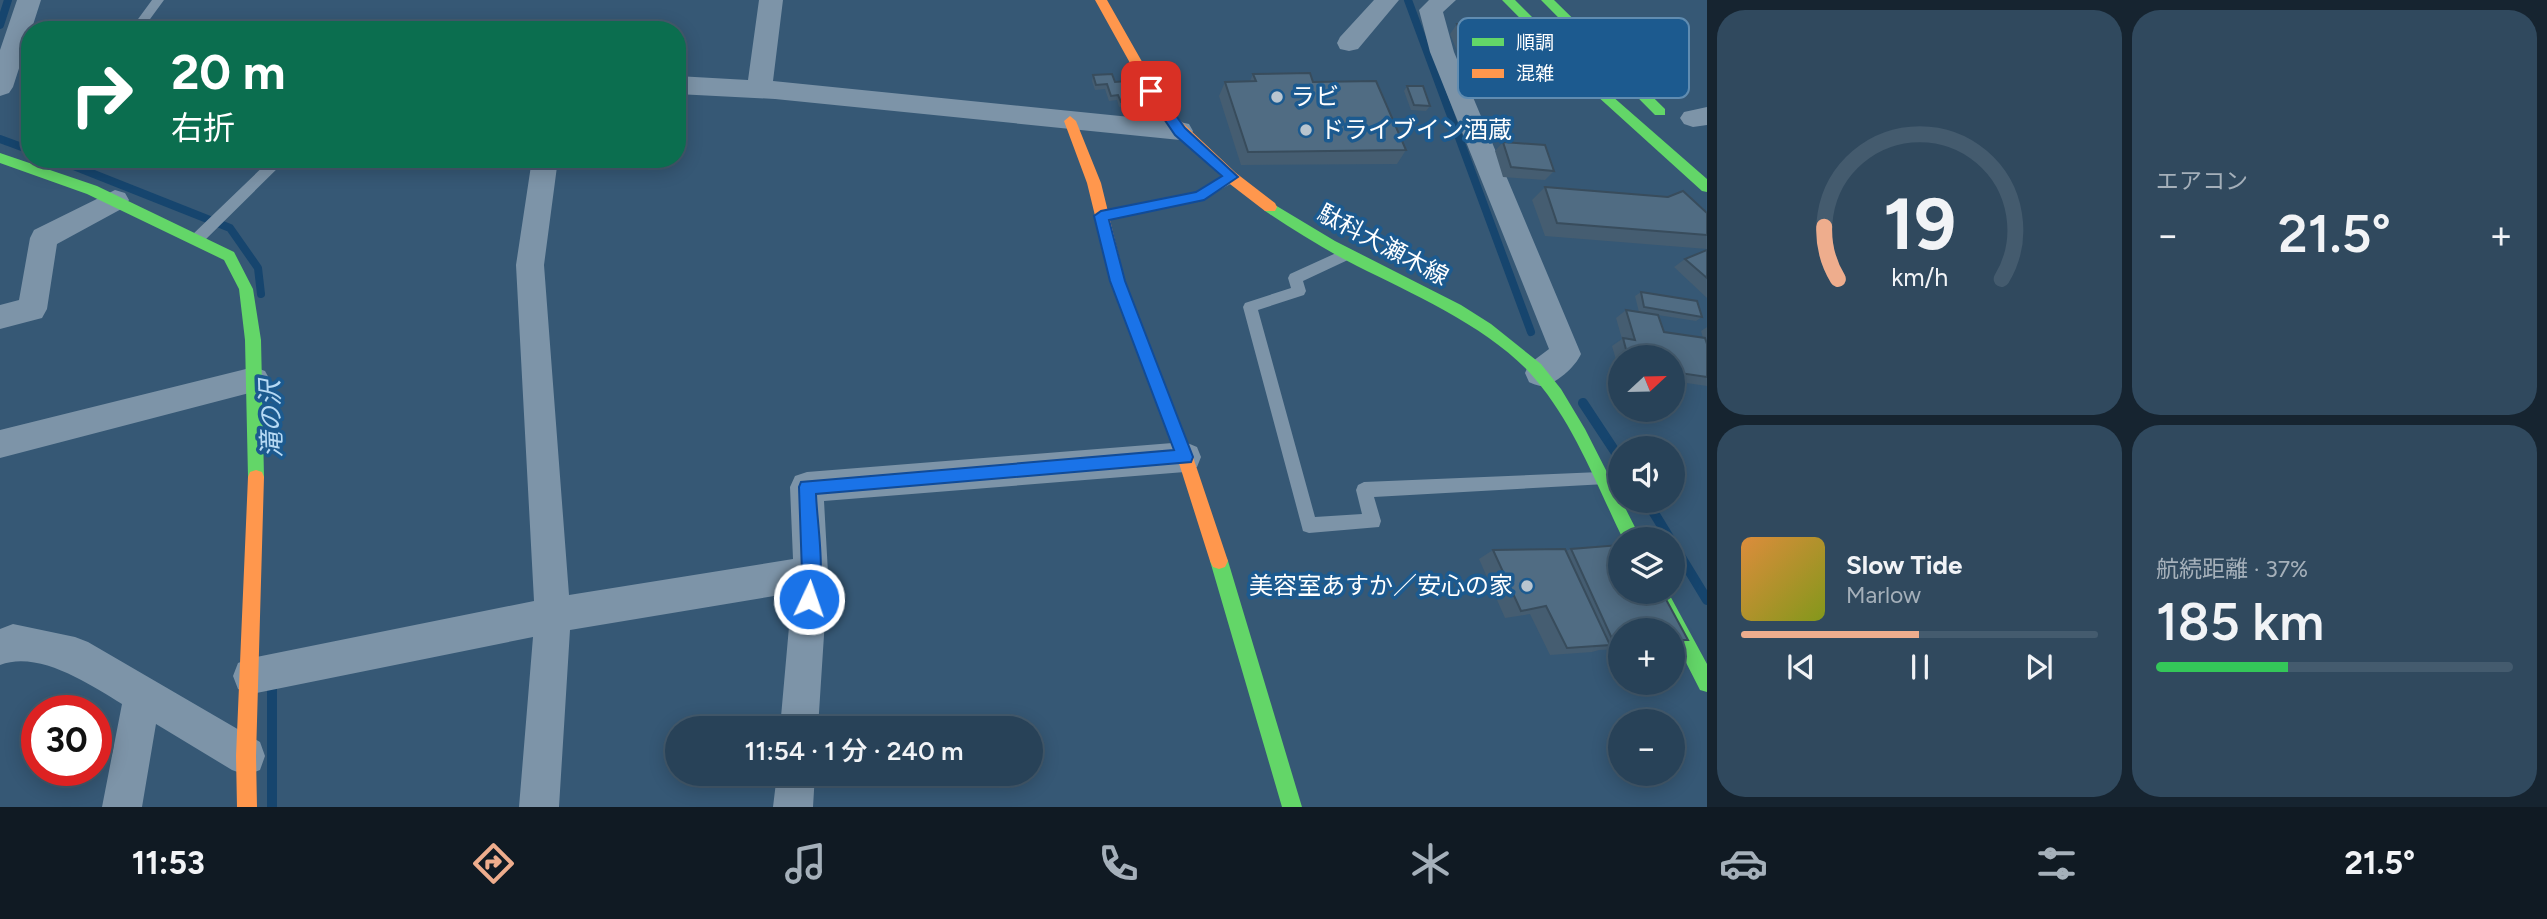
<!DOCTYPE html>
<html lang="ja">
<meta charset="utf-8">
<style>
:root{--surface:#284258;--page:#30495e;--text:#f1f3f6;--muted:#a5b0ba;--line:#445b6e;--accent:#eead8d}
body{margin:0;font-family:Figtree,"Noto Sans JP",sans-serif;background:var(--page);color:var(--text);height:100vh;display:flex;flex-direction:column;font-size:26px;white-space:nowrap}
*{box-sizing:border-box;margin:0}
p{font-size:23px;color:var(--muted)}
.icon{flex:none;width:38px;height:38px;fill:none;stroke:currentColor;stroke-width:2;stroke-linecap:round;stroke-linejoin:round}
.map{position:relative;flex:1;overflow:hidden}
.panel{display:flex;flex-direction:column;gap:10px;padding:10px;background:#162430;width:840px}
.panel>*{flex:none}
.banner{position:absolute;left:21px;top:21px;width:665px;height:147px;border-radius:28px;box-shadow:0 4px 18px #0003,0 0 0 2px var(--line);background:#0b6e4f;color:#fff;overflow:hidden}
.needle{width:46px;rotate:68deg}
.fabs{position:absolute;left:1608px;top:345px;display:grid;gap:14px}
.fabs a{display:grid;place-items:center;width:77px;height:77px;border-radius:50%;background:var(--surface);box-shadow:0 4px 18px #0003,0 0 0 2px var(--line);font-size:35px}
.speed{position:absolute;left:21px;top:695px;display:flex;gap:14px;font-size:35px;font-weight:700;text-align:center}
.speed>*{display:grid;place-content:center;width:91px;height:91px;border-radius:50%;background:var(--surface);box-shadow:0 4px 18px #0003,0 0 0 2px var(--line);line-height:1}
.speed .limit{border:10px solid #d22;background:#fff;color:#111}
.pin{position:absolute;display:grid;place-items:center;width:60px;height:60px;color:#fff;margin:-30px;border-radius:14px;box-shadow:0 4px 10px #0006}
.me{position:absolute;width:77px;margin:-38px;rotate:3deg;stroke-linejoin:round;filter:drop-shadow(0 0 5px #0008)}
.turn{display:flex;align-items:center;gap:24px;height:147px;padding:0 35px;font-size:32px}
.turn .icon{width:91px;height:91px;stroke-width:2.5}
.turn b{display:block;font-size:49px;line-height:60px}
.big{font-size:52px;font-weight:600;line-height:1.1}
.panel .tile{flex:1;display:flex;flex-direction:column;justify-content:center;gap:10px;min-width:0;padding:0 24px;border-radius:28px;background:var(--page)}
.panel .dial{align-items:center;gap:0}
.dial svg{height:182px;overflow:visible;fill:none;stroke:var(--line);stroke-width:7;stroke-linecap:round;text-anchor:middle}
.dial text{fill:var(--text);stroke:none}
.song{display:flex;align-items:center;gap:21px}
.cover{width:84px;height:84px;border-radius:10px;background:linear-gradient(135deg,hsl(30 70% 55%),hsl(70 70% 35%))}
.played{height:7px;border-radius:4px;background:linear-gradient(90deg,var(--accent) 50%,var(--line) 50%)}
.keys{display:flex;justify-content:space-around;direction:ltr}
.heat{display:flex;justify-content:space-between;align-items:center;font-size:38px;direction:ltr}
.charge{height:10px;border-radius:5px;background:linear-gradient(90deg,#34c759 37%,var(--line) 0)}
.panel .tiles{flex:1;display:grid;gap:10px;grid-template-columns:repeat(2,1fr)}
.trip{position:absolute;left:665px;top:716px;width:378px;height:70px;border-radius:35px;background:var(--surface);box-shadow:0 4px 18px #0003,0 0 0 2px var(--line);font-weight:600;line-height:70px;text-align:center}
.tabs{display:flex;height:112px;justify-content:space-around;align-items:center;background:#101a23;color:var(--muted)}
.tabs .icon{width:49px;height:49px}
.tabs .on{color:var(--accent)}
.tabs b{font-size:32px;color:var(--text)}
main{display:flex;flex:1;min-height:0}
.map>svg:first-child{display:block}
</style>
<main>
<div class="map">
<svg width="1707" height="807" viewBox="0 0 1707 807">
<rect width="100%" height="100%" fill="#365875"/>
<g fill="none" stroke-linecap="round" stroke-linejoin="round">
<!-- stream-far1 -->
<path stroke="#16456e" stroke-width="8" d="M1408,0L1531,332
M0,25L8,0
M0,139L30,150
M56,159L230,228L258,268L261,294"/>
<!-- stream -->
<path stroke="#16456e" stroke-width="10" d="M1583,403L1620,459
M1646,500L1670,539
M1673,544L1707,600
M272,679V807"/>
<!-- lane -->
<path fill="#7d94a8" fill-rule="evenodd" d="M152,0H164L142,30H130Z
M271,159H287L202,243H192L190,239L192,235Z
M1231,172L1236,173L1238,177L1236,181L1199,201L1101,221L1094,216L1101,211L1196,192Z
M1345,249L1352,255L1350,259L1303,281L1306,291L1304,295L1258,310L1315,517L1362,514L1356,490L1358,485L1364,482L1600,472L1606,474L1608,479L1606,484L1374,497L1381,521L1379,527L1309,533L1303,531L1243,307L1245,303L1291,288L1288,278L1290,274Z"/>
<!-- street -->
<path fill="#7d94a8" fill-rule="evenodd" d="M17,0H41L13,87L9,93L0,96V50Z
M759,0H783L773,81L1180,122L1189,124L1193,131L1189,138L1180,140L775,99L677,94V76L748,80Z
M1374,0H1399L1358,49L1349,51L1340,49L1337,43L1340,37Z
M1429,0H1456L1443,12L1454,52L1581,354C1576,366 1555,386 1540,386C1540,386 1530,383 1529,382L1525,373L1529,364L1549,349L1430,52L1419,10Z
M1707,107V125L1693,127L1684,124L1680,118L1684,112Z
M532,159H558L544,265L569,595L793,559L790,487L795,476L807,472L1185,442L1197,447L1201,457L1197,467L1185,472L824,501L828,573L818,728H780L792,593L570,630L559,807H519L533,637L251,694L238,689L233,676L238,663L251,658L534,601L516,265Z
M115,190L125,193L129,200L125,207L57,244L47,309L42,318L0,329V305L19,300L30,238L34,230Z
M254,367L265,371L270,380L265,389L0,458V430Z
M13,624L75,637L88,642L260,742L265,756L260,770L246,775L232,770L156,724L142,807H102L122,704C89,684 39,650 0,665V629Z
M777,774H815L813,807H773Z"/>
<!-- fast -->
<path fill="#63d668" fill-rule="evenodd" d="M1502,0H1515L1604,89L1707,179V192L1702,191L1596,95Z
M1541,0H1554L1665,109V115H1655Z
M0,153L97,186L234,252L253,289L261,340L264,477L262,482L256,484L250,482L248,477L245,340L239,289L224,260L87,194L0,163Z
M1270,202L1335,241L1461,305L1491,324L1541,364L1561,389L1585,429L1641,539H1623C1597,486 1575,426 1536,380C1495,330 1413,294 1357,266C1325,250 1295,231 1265,211L1263,207L1265,203Z
M1219,553L1225,555L1228,561L1302,807H1282L1210,561L1213,555Z
M1650,592H1668L1707,664V692L1700,690L1673,637V630H1669Z"/>
<!-- slow -->
<path fill="#ff974d" fill-rule="evenodd" d="M1095,0H1107L1170,111L1236,173L1275,203L1277,207L1275,211H1265L1226,181L1160,117Z
M1070,116L1076,121L1101,183L1125,281L1193,457L1228,561L1225,567L1219,569L1213,567L1210,561L1177,457L1111,281L1087,183L1064,121Z
M256,470L262,472L264,477L256,756L257,807H237L236,756L248,477L250,472Z"/>
</g>
<!-- wall -->
<path fill="#455d71" d="M1457,24L1494,38L1518,58L1510,68H1509L1513,77L1505,87L1472,86L1450,34Z
M1253,74L1313,82L1406,150L1397,164L1241,165L1219,96L1225,82L1250,81Z
M1093,75L1115,82L1131,91L1144,99L1142,104L1119,107L1117,100L1109,101L1105,89L1095,90L1092,81Z
M1407,86L1430,106L1426,111L1411,110L1404,91Z
M1503,142L1554,171L1545,180L1503,177L1495,151Z
M1545,187L1707,213V249L1545,236L1532,200Z
M1707,250V298L1674,267L1685,259Z
M1641,292L1702,317L1696,321L1658,315L1664,332L1703,338L1701,331L1707,327V386L1673,381V357H1620V373L1612,346L1622,339L1616,318L1626,310L1639,312L1635,296Z
M1571,549L1688,640L1673,645V630H1620V649L1599,650L1592,652L1550,655L1530,614L1505,618L1479,559L1493,550L1566,551Z"/>
<!-- building -->
<path fill="#506c83" stroke="#384c5c" stroke-width="2" d="M1457,24L1489,25L1494,38L1506,39L1518,58H1503L1513,77L1479,76Z
M1310,73L1313,82L1376,81L1406,150L1248,152L1225,82L1256,81L1253,74Z
M1112,74L1115,82L1127,81L1131,91H1140L1144,99L1121,102L1118,95L1111,96L1107,84L1096,85L1093,75Z
M1407,86H1423L1430,106L1414,105Z
M1503,142L1545,145L1554,171L1511,167Z
M1545,187L1668,197L1683,191L1707,213V235L1557,223Z
M1707,250V278L1685,259Z
M1641,292L1697,301L1702,317L1644,307Z
M1626,310L1658,315L1664,332L1705,338L1707,344V377L1673,372V357H1628L1623,338L1635,340Z
M1620,545V592H1662L1688,640H1673V630H1620V643H1614L1571,549Z
M1565,549L1610,645L1567,648L1546,606L1521,611L1493,550Z"/>
<!-- route -->
<path fill="#1a73e8" stroke="#114b97" stroke-width="2" d="M1151,87L1156,88L1185,128L1238,177L1204,200L1109,220L1125,281L1193,457L1191,462L816,494C817,524 827,578 815,605L809,608L802,605L800,599L802,573L799,487L801,482L1174,450L1110,281L1094,216L1101,211L1196,192L1222,176L1175,135L1145,91Z"/>
<!-- markers -->
<g fill="#b9c5cf" stroke="#1c5a8f" stroke-width="2.5">
<circle cx="1277" cy="97" r="7"/>
<circle cx="1306" cy="130" r="7"/>
<circle cx="1527" cy="586" r="7"/>
</g>
<g text-anchor="middle" stroke-width="7" stroke-linejoin="round" paint-order="stroke">
<!-- poi labels -->
<g font-size="24" fill="#fff" stroke="#1c5a8f" text-anchor="start">
<text x="1291" y="105">ラビ</text>
<text x="1320" y="138">ドライブイン酒蔵</text>
<text x="1513" y="594" text-anchor="end">美容室あすか／安心の家</text>
</g>
<!-- street labels -->
<g font-size="24" fill="#fff" stroke="#1c5a8f">
<text transform="translate(1383 245) rotate(28)" y="8">駄科大瀬木線</text>
</g>
<!-- water labels -->
<g font-size="26" font-style="italic" fill="#b6d9f4" stroke="#1c5a8f">
<text transform="translate(271 419) rotate(-92)" y="9">滝の沢</text>
</g>
</g>
<!-- legend -->
<rect x="1458" y="18" width="231" height="80" rx="10" fill="#1c5a8f" stroke="#608cb1" stroke-width="2"/>
<rect x="1472" y="38" width="32" height="8" fill="#63d668"/>
<rect x="1472" y="69" width="32" height="9" fill="#ff974d"/>
<g font-size="19" fill="#fff">
<text x="1516" y="49">順調</text>
<text x="1516" y="80">混雑</text>
</g>
</svg>
<div class="fabs">
<a><svg class="needle" viewBox="-14 -14 28 28"><path d="M0-13l5 13h-10z" fill="#e53935"/><path d="M0 13l5-13h-10z" fill="#a5b0ba"/></svg></a>
<a><svg class="icon" aria-label="sound" viewBox="0 0 24 24"><path d="M4 9h4l5-4v14l-5-4H4zM17 9q2 3 0 6"/></svg></a>
<a><svg class="icon" aria-label="layers" viewBox="0 0 24 24"><path d="M12 4l9 5-9 5-9-5zM3 14l9 5 9-5"/></svg></a>
<a>+</a>
<a>−</a>
</div>
<div class="speed"><div class="limit">30</div></div>
<div class="pin" style="left:1151px;top:91px;background:#d93025"><svg class="icon" aria-label="arrive" viewBox="0 0 24 24"><path d="M6 21V4h12l-3 4 3 4H6"/></svg></div>
<svg class="me" style="left:809px;top:599px" viewBox="-20 -20 40 40"><circle r="17" fill="#1a73e8" stroke="#fff" stroke-width="3"/><path d="M0-11L8 9 0 5-8 9z" fill="#fff"/></svg>
<div class="trip">11:54 · 1 分 · 240 m</div>
<div class="banner">
<div class="turn"><svg class="icon" aria-label="right" viewBox="0 0 24 24"><path d="M7 20v-9h11M14 6l5 5-5 5"/></svg><div><b>20 m</b>右折</div></div>
</div>
</div>
<section class="panel">
<div class="tiles">
<div class="tile dial"><svg viewBox="0 0 100 80">
<path d="M14 69A42 42 0 1 1 86 69"/>
<path d="M14 69A42 42 0 0 1 8 46" stroke="#eead8d"/>
<text x="50" y="56" font-size="32" font-weight="700">19</text>
<text x="50" y="72" font-size="11">km/h</text>
</svg></div>
<div class="tile"><p>エアコン</p>
<div class="heat"><a>−</a><b class="big">21.5°</b><a>+</a></div>
</div>
<div class="tile">
<div class="song"><i class="cover"></i><div><b>Slow Tide</b><p>Marlow</p></div></div>
<div class="played"></div>
<div class="keys"><svg class="icon" aria-label="previous" viewBox="0 0 24 24"><path d="M18 5L8 12l10 7zM5 5v14"/></svg><svg class="icon" aria-label="pause" viewBox="0 0 24 24"><path d="M8 5v14M16 5v14"/></svg><svg class="icon" aria-label="next" viewBox="0 0 24 24"><path d="M6 5l10 7-10 7zM19 5v14"/></svg></div>
</div>
<div class="tile"><p>航続距離 · 37%</p><b class="big">185 km</b><div class="charge"></div></div>
</div>
</section>
</main>
<nav class="tabs">
<b>11:53</b>
<svg class="icon on" aria-label="directions" viewBox="0 0 24 24"><path d="M12 3l9 9-9 9-9-9zM9 14v-3h6M13 9l2 2-2 2"/></svg>
<svg class="icon" aria-label="music" viewBox="0 0 24 24"><path d="M9 18V5l10-2v13"/><circle cx="6" cy="18" r="3"/><circle cx="16" cy="16" r="3"/></svg>
<svg class="icon" aria-label="phone" viewBox="0 0 24 24"><path d="M5 4h4l2 5-3 2q2 4 5 5l2-3 5 2v4C11 20 4 13 5 4z"/></svg>
<svg class="icon" aria-label="climate" viewBox="0 0 24 24"><path d="M12 3v18M4 7l16 10M4 17L20 7"/></svg>
<svg class="icon" aria-label="car" viewBox="0 0 24 24"><path d="M5 17H2v-5l4-1 3-4h7l3 4 3 1v5h-3M9 17h6M6 11h13"/><circle cx="7" cy="17" r="2"/><circle cx="17" cy="17" r="2"/></svg>
<svg class="icon" aria-label="filters" viewBox="0 0 24 24"><path d="M4 7h16M4 17h16"/><circle cx="9" cy="7" r="2"/><circle cx="15" cy="17" r="2"/></svg>
<b>21.5°</b>
</nav>
